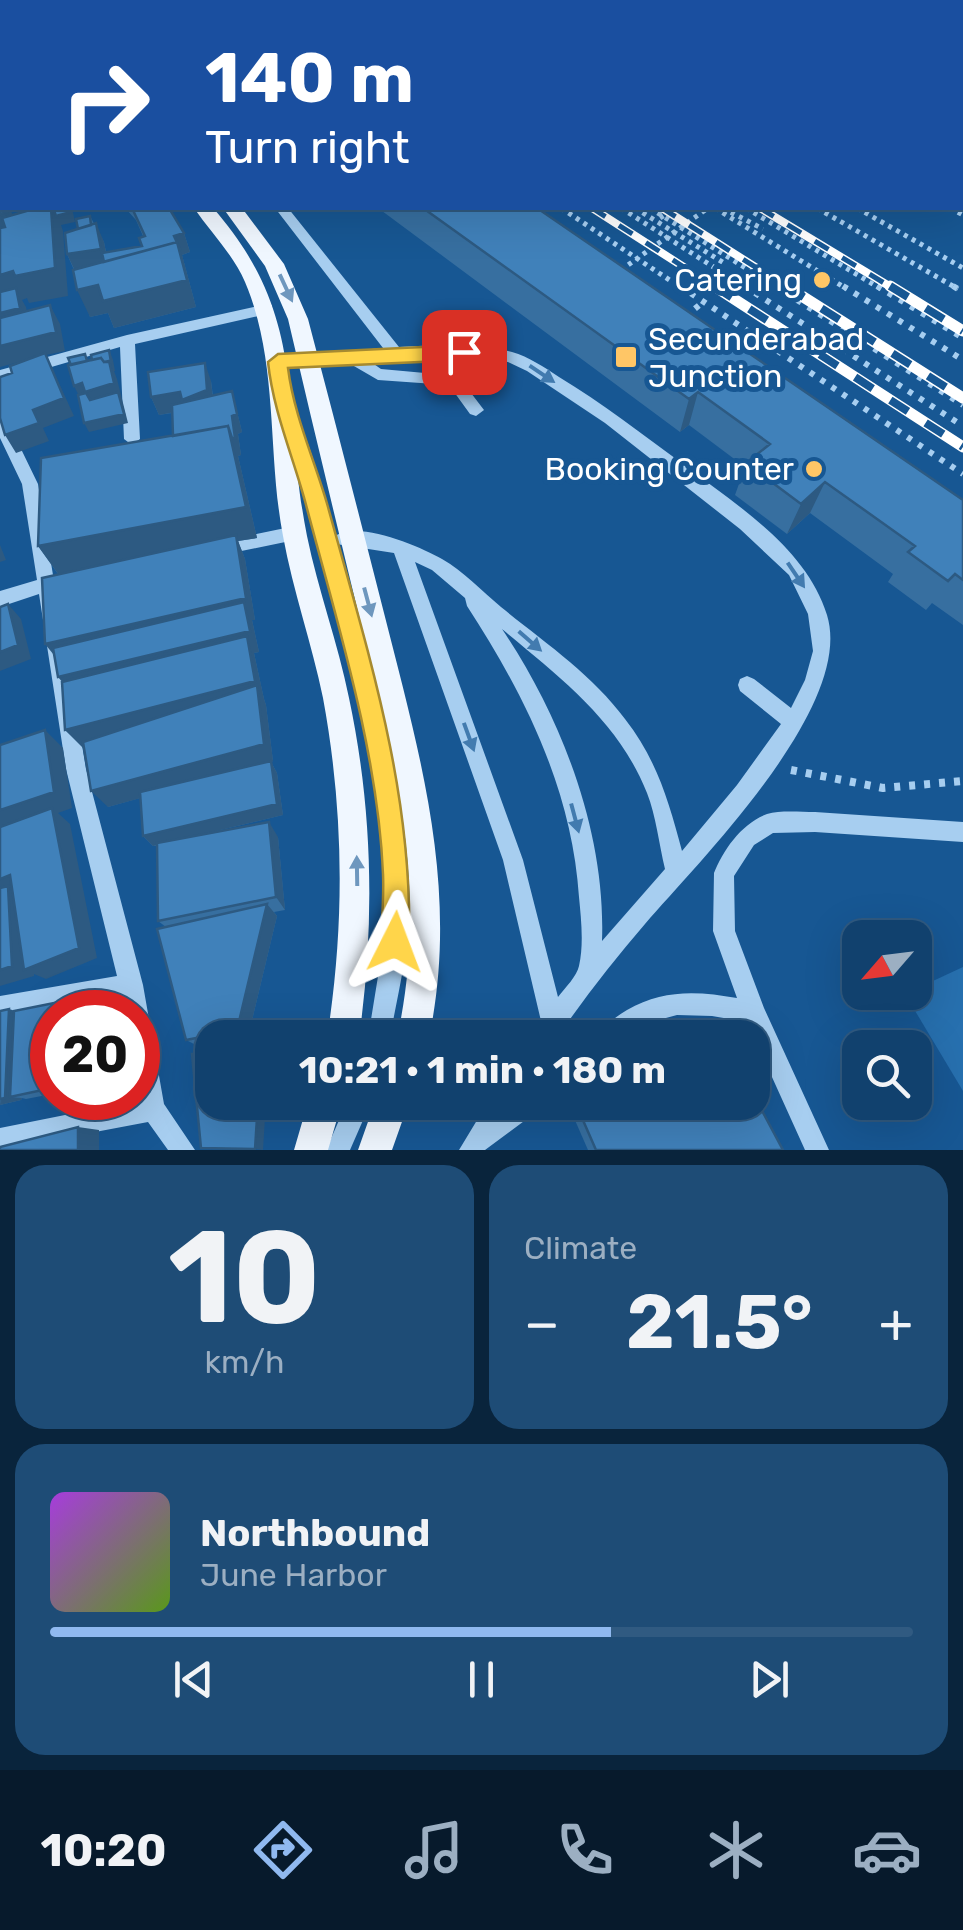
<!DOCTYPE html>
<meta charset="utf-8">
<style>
:root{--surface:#11416e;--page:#1e4c76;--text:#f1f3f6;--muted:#9cafc2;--line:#305a81;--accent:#90b9f0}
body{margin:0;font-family:Rubik,sans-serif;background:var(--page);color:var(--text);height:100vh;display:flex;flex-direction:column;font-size:38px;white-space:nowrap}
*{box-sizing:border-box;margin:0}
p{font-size:32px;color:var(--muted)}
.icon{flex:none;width:55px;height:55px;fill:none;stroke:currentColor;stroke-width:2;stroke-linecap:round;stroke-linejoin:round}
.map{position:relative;height:1150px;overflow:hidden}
.panel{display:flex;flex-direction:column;gap:15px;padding:15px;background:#09243c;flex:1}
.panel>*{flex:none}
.top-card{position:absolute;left:0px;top:0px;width:965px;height:210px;box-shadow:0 10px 40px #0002,0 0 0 2px var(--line);background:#1a4fa0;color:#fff;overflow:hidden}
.needle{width:65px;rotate:242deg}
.fabs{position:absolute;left:842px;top:920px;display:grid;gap:20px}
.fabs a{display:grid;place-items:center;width:90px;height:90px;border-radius:20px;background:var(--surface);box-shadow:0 10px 40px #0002,0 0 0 2px var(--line);font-size:50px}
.speed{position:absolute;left:30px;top:990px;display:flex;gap:20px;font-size:50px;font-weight:700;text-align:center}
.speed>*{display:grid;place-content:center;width:130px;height:130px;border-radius:50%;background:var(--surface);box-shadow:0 10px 40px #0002,0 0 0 2px var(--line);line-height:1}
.speed .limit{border:15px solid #d22;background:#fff;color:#111}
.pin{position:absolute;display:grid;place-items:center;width:85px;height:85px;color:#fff;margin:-42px;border-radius:20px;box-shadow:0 5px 15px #0006}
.me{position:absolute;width:110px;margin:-55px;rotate:3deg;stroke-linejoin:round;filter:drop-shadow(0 0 8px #0008)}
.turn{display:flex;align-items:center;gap:35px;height:210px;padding:0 40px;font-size:45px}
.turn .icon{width:130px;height:130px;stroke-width:2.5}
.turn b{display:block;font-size:70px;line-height:85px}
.big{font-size:75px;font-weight:700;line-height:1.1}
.panel .tile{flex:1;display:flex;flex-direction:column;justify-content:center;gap:15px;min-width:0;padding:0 35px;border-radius:30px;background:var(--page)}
.panel .dial{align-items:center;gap:0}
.dial b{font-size:130px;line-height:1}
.song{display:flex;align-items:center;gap:30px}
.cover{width:120px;height:120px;border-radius:15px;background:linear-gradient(135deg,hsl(280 70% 55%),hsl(90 70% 35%))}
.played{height:10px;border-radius:5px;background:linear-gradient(90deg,var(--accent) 65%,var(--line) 65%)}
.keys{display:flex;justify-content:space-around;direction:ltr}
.heat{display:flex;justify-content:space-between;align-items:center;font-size:55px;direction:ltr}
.panel .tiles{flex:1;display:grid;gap:15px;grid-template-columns:1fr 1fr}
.tile:last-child{grid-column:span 2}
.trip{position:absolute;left:195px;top:1020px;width:575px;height:100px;border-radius:30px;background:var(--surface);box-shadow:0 10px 40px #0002,0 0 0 2px var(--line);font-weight:700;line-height:100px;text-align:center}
.tabs{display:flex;height:160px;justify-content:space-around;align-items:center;background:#071a2c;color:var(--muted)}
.tabs .icon{width:70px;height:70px}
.tabs .selected{color:var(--accent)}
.tabs b{font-size:45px;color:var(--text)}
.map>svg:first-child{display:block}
</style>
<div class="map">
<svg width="963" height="1150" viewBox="0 0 963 1150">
<rect width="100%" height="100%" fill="#175793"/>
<!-- green -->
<path fill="#2770af" d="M963,967V1091L905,994Z"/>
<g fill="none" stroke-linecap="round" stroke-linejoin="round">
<!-- path-far2 -->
<path stroke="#a7cef0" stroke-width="5" stroke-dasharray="4 5" stroke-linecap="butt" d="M326,0L330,2
M373,0L377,2
M398,0L403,2
M461,0L465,2
M491,0L495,2
M564,0L568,2
M588,0L593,2
M656,0L660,2
M561,208L683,289
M621,208L748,289
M635,208L724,263
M650,208L779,289
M715,208L847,289
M723,208L763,229
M746,208L881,289
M817,208L958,289
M857,208L963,268
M950,208L963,215
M660,218L676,208
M621,270L708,208"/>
<!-- path-far1 -->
<path stroke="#a7cef0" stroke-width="6" stroke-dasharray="5 8" stroke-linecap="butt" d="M680,286L963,474
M744,286L963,426
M775,286L963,405
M843,286L963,360
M877,286L963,338
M953,286L963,292
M685,317L703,302"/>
<!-- path -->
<path stroke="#a7cef0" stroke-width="8" stroke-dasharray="6 9" stroke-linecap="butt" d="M791,770L883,788L963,781"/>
<!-- minor -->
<path fill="#a7cef0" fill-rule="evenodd" d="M903,0H916L917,2H905Z
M934,0H944L945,2H935Z
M962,55H963V61H962Z
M275,208H288L399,347C436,345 476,342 512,352C529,357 544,367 559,377C602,403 642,434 683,464C736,505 806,547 827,615C855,706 701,859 645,924C614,960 584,998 557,1038H532L541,1021L503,860L394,553L336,544C370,666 406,790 408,917C409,952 396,1001 390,1038H368L387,921L381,822L356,683L296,456L277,409L279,405L285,403C306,415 327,510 334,537C356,519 419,546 442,559C463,571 482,591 501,607C544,642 592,674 625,719C657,760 669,802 682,851L737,785L781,724L740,691L738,685L740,679L747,676L754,679L791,708L805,680L813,651L808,614L789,575L740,529L605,423L527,371L508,362L457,356L368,360L381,369L458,376L484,410L476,416L470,414L449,385L378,380L347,362L273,366L270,362L273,358L278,357L383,348ZM415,562L432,570L465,598L467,606C525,695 572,790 579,897C581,918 584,944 579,966C577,976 565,988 558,997L523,860ZM502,629C559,677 618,720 647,793C656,816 659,844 665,869L602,941C606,833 562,718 502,629Z
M267,304L272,305V313L135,344L140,439L132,445L124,439L120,347L0,382V370L127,335Z
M0,416L6,418L38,484L53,575L60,577L63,582L56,589L86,769L143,985L164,1104L195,1150H168L148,1122L0,1150V1128L140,1100L138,1012H126L122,998L0,1018V996L117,976L66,769L39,594L0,607V591L37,580L22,484L0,438Z
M295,526L301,528L304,533L301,538L295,540L217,556L211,554L208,549L211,544L217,542Z
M815,812L963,822V842L815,832L773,833L754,845L734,876L735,931L764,1008L829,1150H805L747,1022L712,1016L677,1015L651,1022L627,1038H598C603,1025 616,1017 627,1010C663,989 698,991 737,998L713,931L714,873C723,850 742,823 767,814C780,810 800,812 815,812Z
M347,1102H371L350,1150H326Z
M488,1102H543L539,1110L485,1150H459Z"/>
<!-- major -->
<path fill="#f0f7ff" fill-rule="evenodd" d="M0,12L2,13V25L0,24Z
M194,208H213C309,317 281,406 307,536C318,590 338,643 349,698C373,811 375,923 359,1038H327C345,924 344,812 323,698C312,644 293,591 283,536C267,453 279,362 245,282C233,254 211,233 194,208Z
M223,208H242L284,264L308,319C334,417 359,515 384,613C420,755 460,890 429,1038H397C430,889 394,760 359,616C335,517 311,418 288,319L265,266Z
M308,1102H342L328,1150H294Z
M375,1102H409L392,1150H358Z"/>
<defs>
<path id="rail-far1" d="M335,0L339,2
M406,0L411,2
M606,0L611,2
M627,0L632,2
M592,208L718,289
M662,208L790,289
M760,208L894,289"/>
<path id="rail" d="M714,286L963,447
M786,286L963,398
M890,286L963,331"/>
</defs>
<!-- rail-far1 casing -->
<use href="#rail-far1" stroke="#fff" stroke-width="8"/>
<!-- rail casing -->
<use href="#rail" stroke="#fff" stroke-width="11"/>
<!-- rail-far1 -->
<use href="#rail-far1" stroke="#175793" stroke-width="5" stroke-dasharray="16" stroke-linecap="butt"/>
<!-- rail -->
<use href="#rail" stroke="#175793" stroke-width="8" stroke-dasharray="21" stroke-linecap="butt"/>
</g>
<!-- wall -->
<path fill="#376fa0" d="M693,0H845L844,2H698Z
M0,44L2,46V141H0Z
M125,208H169L184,233L190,252L182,255L196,307L114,328L108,313L90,317L74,270L67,254L78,229L90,216L104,242L106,252L142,246L143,236L136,220Z
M378,208H537L963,500V625L932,603L926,610L888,582L893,574L810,513L787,534L735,495L745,467L689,425L680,432Z
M211,381L213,396L232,391L242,432L238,434L241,455L238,456L257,538L238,541L245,559L255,620H252L259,652L254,653L264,699L266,705L273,761L271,762L277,773L283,815L208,833L278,837L285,910L274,912L277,916L248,1037L212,1038V1044L200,1047L186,1040L166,927L158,921L157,846H153L143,836L140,798L108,807L84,747L65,730L58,574L38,546L173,436L172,413L159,415L151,397Z
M84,997L97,1002V1012H52V1094L26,1099L22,1098L21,1100L0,1105V1011H16Z
M567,1102H752L783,1150H588Z"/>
<!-- shaded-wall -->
<path fill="#2d5a82" d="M2,163V191H0V171Z
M6,208H9L12,213L16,231L5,234L0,227V214Z
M51,208H72L75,222L61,225L63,231L68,296L29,303L27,298L22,300L26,307L30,326L0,334V275Z
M96,223L104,242L109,268L76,273L67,254Z
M184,233L190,252L182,255L196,307L114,328L108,313L90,317L77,290L174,236Z
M50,305L60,324L65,351L46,355L74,416L43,428L49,441L16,453L5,435L33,410L46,355L0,367V346Z
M109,350L113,360L115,371H114L117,379L128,423L89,432L84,423L83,404L74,386Z
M205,363L211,381L214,408L186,410L159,415L151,397Z
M232,391L242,432L238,434L241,455L238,456L257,538L238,541L245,559L255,620H252L259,652L254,653L264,699L266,705L273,761L271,762L277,773L283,815L153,846L143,836L271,762L108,807L91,791L259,702L83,748L65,730L75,697L58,677L62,665L45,644L59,575L38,546L174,467L232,416Z
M698,392L689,425L680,432L689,399Z
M825,482L810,513L787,534L801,504Z
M0,545L6,560L0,562Z
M8,604L21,619L31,659L0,671V652Z
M45,730L63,748L72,808L58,813L70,824L97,958L46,979L34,974V976L0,986V810Z
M269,822L278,837L285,910L276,897Z
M267,904L277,916L248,1037L237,1030Z
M84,997L97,1002V1012H84Z
M9,1009L25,1014L10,1097L22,1098L21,1100L0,1105Z
M258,1102H266L263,1150L255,1149Z
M78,1127L99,1130V1150H78Z"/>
<!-- building -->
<path fill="#4081ba" stroke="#2d5a82" stroke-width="2.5" d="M771,0H841L837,2H776Z
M0,44L2,46V63H0Z
M2,63V111H0V64Z
M0,144H2V163L0,171Z
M2,193V208H6L7,212L0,214V194Z
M37,208H51L55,268L15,276L13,271L0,275V228L5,227L2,218Z
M53,208H70L71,212L56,216Z
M132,208H169L184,233L174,236L180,249H179L177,242L104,262L102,253L142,246L139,238L145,236Z
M423,208H537L963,500V580L955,574L948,581L908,552L915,546L825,482L801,504L746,463L770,444L698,392L689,399Z
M90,216L91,225L78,229L76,219Z
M96,223L101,249L67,254L65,233Z
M177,242L187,280L103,301L98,285L77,290L73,270Z
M16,288L20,308L0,313V292Z
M50,305L56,332L0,346V318Z
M109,350L111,362H104L101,358L92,360L91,355Z
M45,353L64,398L33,410L39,423L5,435L0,418V377L12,373L10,366Z
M85,354L87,361L71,365L68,358Z
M101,358L104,362L109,361L114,383L85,392L82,383L74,386L68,365Z
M205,363L207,390L182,400L180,392L151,397L148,372Z
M232,391L237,414L232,416L235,438H232L228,426L173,436L172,405Z
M118,392L124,414L84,423L78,395L86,393L90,400Z
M228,426L246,507L38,546L41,458Z
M236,535L246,598L45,644L42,578Z
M244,602L250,631L58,677L53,648Z
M8,604L18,645L0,652V607Z
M247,636L255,681L65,730L62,682Z
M257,685L264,744L91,791L83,742Z
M45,730L54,792L0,810V745Z
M271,761L277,804L143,836L140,792Z
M52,808L79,948L24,970L10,875L0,879V827Z
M269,822L276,897L158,921L157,843Z
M8,886L12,966L0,970V888Z
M267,904L237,1030L186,1040L157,929Z
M84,997V1012H52V1088L10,1097L14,1011Z
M9,1009L5,1098L0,1099V1011Z
M714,1021L723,1038H682Z
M212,1053V1102H258L255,1149L201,1148L192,1054Z
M752,1092L783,1150H596L575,1102H752Z
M78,1127V1150H0V1147Z"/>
<!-- one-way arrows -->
<defs><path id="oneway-solid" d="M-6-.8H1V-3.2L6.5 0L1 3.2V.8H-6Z" transform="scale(2.5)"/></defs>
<g fill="#6e97be">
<use href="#oneway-solid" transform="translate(286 288) rotate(65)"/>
<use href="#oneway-solid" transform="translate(368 602) rotate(75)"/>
<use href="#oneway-solid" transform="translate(357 871) rotate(-91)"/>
</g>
<g fill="#427baf">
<use href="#oneway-solid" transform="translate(542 374) rotate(34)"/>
<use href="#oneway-solid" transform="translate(796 575) rotate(56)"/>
<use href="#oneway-solid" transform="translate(530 641) rotate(41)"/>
<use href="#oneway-solid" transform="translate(469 737) rotate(70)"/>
<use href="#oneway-solid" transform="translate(575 818) rotate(75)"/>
</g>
<!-- route -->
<path fill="#ffd54a" stroke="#a68a30" stroke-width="2.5" d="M464,345L474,352L464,360L288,368C294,416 315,461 328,507C368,652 413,791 409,942L405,952L395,957L385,952L381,942C382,920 384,896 383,874C378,751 336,619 305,501C292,454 273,410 268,362L278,354Z"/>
<!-- markers -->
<g fill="#ffc666" stroke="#175793" stroke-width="4">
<circle cx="822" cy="280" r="10"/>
<rect x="614" y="345" width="24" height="24" rx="5"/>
<circle cx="814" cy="469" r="10"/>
</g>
<g text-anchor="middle" stroke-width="10" stroke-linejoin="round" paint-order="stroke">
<!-- poi labels -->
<g font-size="32" fill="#fff" stroke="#175793" text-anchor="end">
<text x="802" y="291">Catering</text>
<text x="648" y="350" text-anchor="start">Secunderabad<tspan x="648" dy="37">Junction</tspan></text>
<text x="794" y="480">Booking Counter</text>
</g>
</g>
</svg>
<div class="fabs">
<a><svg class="needle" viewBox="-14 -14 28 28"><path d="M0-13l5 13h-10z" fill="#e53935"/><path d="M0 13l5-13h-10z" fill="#9cafc2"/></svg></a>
<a><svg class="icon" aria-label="search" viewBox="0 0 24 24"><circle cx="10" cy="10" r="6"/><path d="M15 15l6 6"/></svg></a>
</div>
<div class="speed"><div class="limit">20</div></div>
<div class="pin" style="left:464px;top:352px;background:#d93025"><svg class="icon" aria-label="arrive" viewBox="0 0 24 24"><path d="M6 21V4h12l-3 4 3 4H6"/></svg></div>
<svg class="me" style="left:395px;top:942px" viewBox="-20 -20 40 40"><path d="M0-17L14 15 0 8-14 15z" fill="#ffd54a" stroke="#fff" stroke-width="4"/></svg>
<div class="trip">10:21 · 1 min · 180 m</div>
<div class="top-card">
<div class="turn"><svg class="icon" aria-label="right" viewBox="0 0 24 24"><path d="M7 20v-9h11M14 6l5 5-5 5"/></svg><div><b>140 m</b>Turn right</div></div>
</div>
</div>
<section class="panel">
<div class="tiles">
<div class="tile dial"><b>10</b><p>km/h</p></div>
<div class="tile"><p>Climate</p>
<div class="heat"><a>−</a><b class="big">21.5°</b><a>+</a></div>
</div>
<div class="tile">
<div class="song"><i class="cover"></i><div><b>Northbound</b><p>June Harbor</p></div></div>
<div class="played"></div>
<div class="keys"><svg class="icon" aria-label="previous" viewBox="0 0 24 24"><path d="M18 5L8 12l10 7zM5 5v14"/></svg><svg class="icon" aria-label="pause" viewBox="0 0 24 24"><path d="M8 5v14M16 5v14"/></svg><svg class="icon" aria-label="next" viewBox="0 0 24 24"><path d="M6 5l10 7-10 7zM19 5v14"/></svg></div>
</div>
</div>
</section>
<nav class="tabs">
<b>10:20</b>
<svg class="icon selected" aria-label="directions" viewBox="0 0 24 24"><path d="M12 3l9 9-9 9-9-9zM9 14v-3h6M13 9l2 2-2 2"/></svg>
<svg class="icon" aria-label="music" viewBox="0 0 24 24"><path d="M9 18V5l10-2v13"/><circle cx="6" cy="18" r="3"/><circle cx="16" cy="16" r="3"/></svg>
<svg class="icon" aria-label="phone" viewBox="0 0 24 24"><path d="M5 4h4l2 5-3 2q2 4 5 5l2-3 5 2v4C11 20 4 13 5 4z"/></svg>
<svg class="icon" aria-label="climate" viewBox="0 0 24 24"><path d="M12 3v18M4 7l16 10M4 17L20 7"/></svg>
<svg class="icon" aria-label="car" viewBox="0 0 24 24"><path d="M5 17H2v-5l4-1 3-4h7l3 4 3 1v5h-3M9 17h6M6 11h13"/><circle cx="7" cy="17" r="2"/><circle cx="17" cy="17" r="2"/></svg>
</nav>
